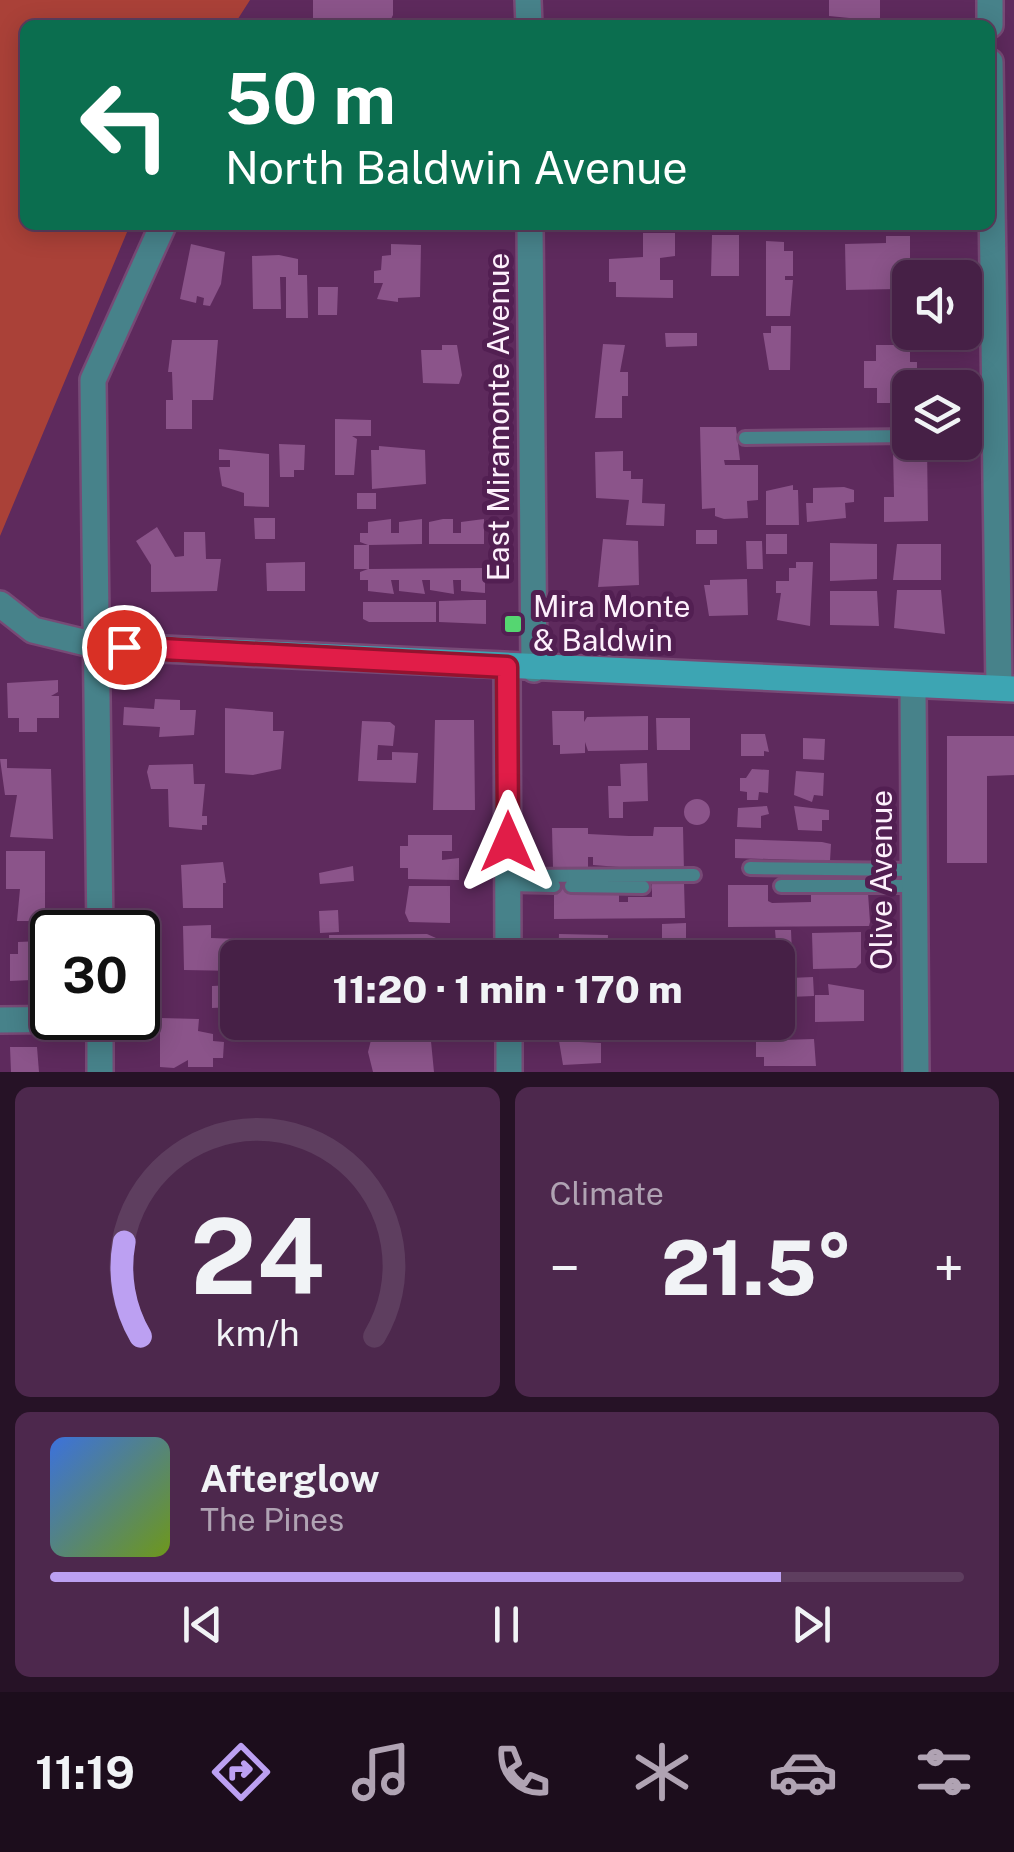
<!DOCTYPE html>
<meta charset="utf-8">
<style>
:root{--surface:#462046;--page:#4d284d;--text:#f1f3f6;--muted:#b0a3b3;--line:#5e3e5f;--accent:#bca0f2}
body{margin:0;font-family:"Public Sans",sans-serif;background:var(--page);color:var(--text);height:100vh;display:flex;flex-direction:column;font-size:38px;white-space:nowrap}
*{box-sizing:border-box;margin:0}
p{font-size:32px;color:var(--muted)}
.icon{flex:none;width:55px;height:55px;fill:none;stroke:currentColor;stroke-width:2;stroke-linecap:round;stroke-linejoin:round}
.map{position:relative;height:1072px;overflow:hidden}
.side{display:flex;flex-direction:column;gap:15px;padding:15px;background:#261226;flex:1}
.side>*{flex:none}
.banner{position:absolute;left:20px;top:20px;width:975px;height:210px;border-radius:15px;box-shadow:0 5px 25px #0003,0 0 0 2px var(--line);background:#0b6e4f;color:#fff;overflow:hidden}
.buttons{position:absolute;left:892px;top:260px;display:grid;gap:20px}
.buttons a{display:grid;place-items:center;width:90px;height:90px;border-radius:15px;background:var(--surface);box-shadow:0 5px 25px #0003,0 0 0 2px var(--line);font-size:50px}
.speed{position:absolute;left:30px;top:910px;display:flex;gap:20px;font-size:50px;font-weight:700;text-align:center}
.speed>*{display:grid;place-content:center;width:130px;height:130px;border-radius:50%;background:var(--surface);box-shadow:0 5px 25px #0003,0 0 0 2px var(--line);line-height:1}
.speed .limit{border:5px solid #111;border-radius:15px;background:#fff;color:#111}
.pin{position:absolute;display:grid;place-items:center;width:85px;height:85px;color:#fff;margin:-42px;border:5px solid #fff;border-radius:50%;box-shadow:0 2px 10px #0007}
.me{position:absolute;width:110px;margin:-55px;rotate:0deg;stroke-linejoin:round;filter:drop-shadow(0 0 8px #0008)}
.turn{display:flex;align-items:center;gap:35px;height:210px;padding:0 40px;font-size:45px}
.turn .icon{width:130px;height:130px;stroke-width:2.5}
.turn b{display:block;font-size:70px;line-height:85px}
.big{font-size:75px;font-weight:800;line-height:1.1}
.side .widget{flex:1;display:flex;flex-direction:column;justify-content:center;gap:15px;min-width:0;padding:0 35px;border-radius:15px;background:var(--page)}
.side .dial{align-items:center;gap:0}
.dial svg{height:260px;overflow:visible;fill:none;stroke:var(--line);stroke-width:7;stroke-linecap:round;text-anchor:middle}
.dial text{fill:var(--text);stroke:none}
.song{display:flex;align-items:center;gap:30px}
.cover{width:120px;height:120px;border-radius:15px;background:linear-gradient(135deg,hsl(220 70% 55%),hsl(80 70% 35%))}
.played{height:10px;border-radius:5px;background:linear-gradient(90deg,var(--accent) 80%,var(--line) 80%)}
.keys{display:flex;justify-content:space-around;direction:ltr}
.heat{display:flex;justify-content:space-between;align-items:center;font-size:55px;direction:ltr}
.side .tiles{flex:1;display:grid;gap:15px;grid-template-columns:1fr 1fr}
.widget:last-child{grid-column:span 2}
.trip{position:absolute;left:220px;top:940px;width:575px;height:100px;border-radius:15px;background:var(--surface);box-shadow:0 5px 25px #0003,0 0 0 2px var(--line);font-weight:800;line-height:100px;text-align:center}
.dock{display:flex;height:160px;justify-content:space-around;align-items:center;background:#1c0d1c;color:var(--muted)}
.dock .icon{width:70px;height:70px}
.dock .current{color:var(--accent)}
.dock b{font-size:45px;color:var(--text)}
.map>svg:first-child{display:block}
</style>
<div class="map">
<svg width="1014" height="1072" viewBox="0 0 1014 1072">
<rect width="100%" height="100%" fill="#5e2a5d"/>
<!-- forest -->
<path fill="#aa4138" d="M0,0H250L234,25H25V225H130L0,536Z"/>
<!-- building -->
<path fill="#8b548a" d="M313,0H393V15L390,21L313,18Z
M829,0H880V21L829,16Z
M643,233H675V256L660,258V280H673V298L616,297V282H609V259L643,257Z
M712,235H739V276H711Z
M886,236H910V303H898L897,289L846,290L845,244L886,243Z
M766,241L784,242V251H793V276H785V280H793L790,316H766Z
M191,244L225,252L221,284L210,306L203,305L204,298L197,296L196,303L180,299Z
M391,244L421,245L420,297L398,298V302L377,299L383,283H374V271L381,270L382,256L391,255Z
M279,255L298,259V275H307L308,318H286V277H280L281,309H253L252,256Z
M318,287H338L337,315H318Z
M771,326H791L790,370H769L763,333H771Z
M665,333H697V346L666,347Z
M172,340H218L213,400H192V429H166V400H173L172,372H168Z
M603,344L625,345L620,372H628V396H622V418H595Z
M442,345H457L462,375L459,384L423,383L421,350H442Z
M876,345H910V362H917V385H910V403H877V388H864V361H876Z
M335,419L371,420V436H352L357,439L354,475H335Z
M700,427H736L740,460H724L725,465H758V500L747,501L748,518L724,519L715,516V508L702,509Z
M279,444L305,445L304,470H294V477H280Z
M379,446L425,450L426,484L372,489L371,450H379Z
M905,446H927L928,521L884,522V497H894L893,449Z
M219,449L269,454V507L244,506V493L222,486L219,467H230V460H219Z
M623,451V471H631V479H643L642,503L665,504L664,526L626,525L629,500L596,498L595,452Z
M793,485V490H798L799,525H766V491Z
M844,487L854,490V502L845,503L846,518L807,522L806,503H813V488Z
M357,493H376V509H357Z
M254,518H275V539H255Z
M391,519V533H399V522L422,519V544L369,545V569L485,568V593L461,591V580H453L454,594L430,590V580H422L425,594L399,591V580H391L394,594L368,591V580H360V572L368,569H354V545H368L360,542V533H368V522Z
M443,519H453V533H461V522L484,519V544H429V522Z
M157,527L175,557L184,556V532H205L206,559H221L217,591L151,592V565L136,541Z
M696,530H717V544H696Z
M766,534H787V554H766Z
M603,539L638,541L639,585L598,587Z
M746,541H762L763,569H747Z
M830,543L877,544V579L830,581Z
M897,544H941V580H893Z
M305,562V591H267L266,563Z
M796,562H813L810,626L777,620L781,593H776V581H789V568H796Z
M747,579L748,615L709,616L704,585H710V580Z
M897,590H941L945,634L894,628Z
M830,591H877L879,626L830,625Z
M473,600H486V624L439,622V601Z
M363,602H436V622H369L363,619Z
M58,680V692L51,696H59V718H37V732H19V718H8L7,683Z
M155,699L180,700V710H196L194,735L159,737L160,727L123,725L124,707L154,709Z
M225,708L273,712V731H284L281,769L253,775L225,773Z
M552,711H584V722L587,717L648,716V750L588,751L585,742V753L560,754V745H553Z
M656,718H690V750H657Z
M435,720H474L475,810H433Z
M362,721L390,722L395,726L393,746L378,745L377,760H392V752L418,753L416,783L358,781Z
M741,734H765L769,752L764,751V756H741Z
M947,736H1014V775L987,776V863H947Z
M803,738L825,739L824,760L803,759Z
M0,759H7V768L51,769L53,839L10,837L17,795H5Z
M647,763L648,801L623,802V818H609L608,786H621L620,764Z
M193,764L194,784H205L202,816H207V825H202V830L169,827L168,789H151L147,772L149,765Z
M752,769L769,770L768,793L759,792L758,800H747V792L740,791V778H746Z
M796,771L824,773L823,796L814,795L812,802L794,795Z
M684 812a13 13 0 1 1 26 0a13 13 0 1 1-26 0Z
M767,806L769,814L761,816V828L737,827L738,808Z
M794,806L829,810V820H822V831L798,830Z
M654,827H683L684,872L593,865V857H588V868H553L552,828H588V834L629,836H653Z
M408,835H452V851H442V860L459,858V880L408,879V868H400V846H408Z
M735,839L822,842L831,844L830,861L735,858Z
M6,851H45V921H17L20,889H6Z
M223,862L226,883H223V908H183L181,865Z
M353,866L354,881L320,884L319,873Z
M554,879L597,890V895H619V902H628V897H652V882H684L685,918L554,919Z
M728,885H768V901L772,903L811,902V894L868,893L870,922L869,926L728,927Z
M409,886H450V923L409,922L405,913Z
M338,910L339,932L320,933L319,911Z
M686,923V949L662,950V924Z
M211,925V938L240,939V954L247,958H238V971L184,970L183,926Z
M775,930H791L792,953L777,954Z
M861,932V963L856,968L813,969L812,933Z
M427,934L445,942L440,947L448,955L446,958H329V935Z
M559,934L608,935L607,958H558Z
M41,941L42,953L49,952L52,979L10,981V954H18V942Z
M813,977L814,996L789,997V978Z
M828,984L864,990V1021L815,1022V995H829Z
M234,985V1007L212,1008V986Z
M160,1018L199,1019L198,1031L213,1034V1041L224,1042L223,1058H213V1067H188V1060L174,1068L160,1067Z
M624,1022H652V1035L624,1034Z
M764,1028H780V1040L814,1039L816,1066H764V1057H756V1040H764Z
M407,1031H430L434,1072H373L368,1052L373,1032Z
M559,1041L601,1043V1063L563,1065Z
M10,1047H37L39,1072H11Z"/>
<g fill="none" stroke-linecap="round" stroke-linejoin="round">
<defs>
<path id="lane" d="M965,435H996
M745,438L910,436
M750,868L915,870
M508,876L694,875
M508,885L554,886
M571,886L643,887
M781,886H915"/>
<path id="street" d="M528,0L529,25
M990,0V25
M990,62L999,688
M530,225L534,669
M0,604L33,630L99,646
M507,667L508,958
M913,688L916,1072
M100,932L93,380L163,225
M100,1018V1072
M0,1020L100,1019
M509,1022V1072"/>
<path id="secondary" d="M99,646L1014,689"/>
</defs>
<!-- lane casing -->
<use href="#lane" stroke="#774a76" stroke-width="18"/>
<!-- street casing -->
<use href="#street" stroke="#774a76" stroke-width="30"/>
<!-- secondary casing -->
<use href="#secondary" stroke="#774a76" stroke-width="30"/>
<!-- lane -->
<use href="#lane" stroke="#47828a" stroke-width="12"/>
<!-- street -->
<use href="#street" stroke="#47828a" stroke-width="25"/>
<!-- secondary -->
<use href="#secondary" stroke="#3da5b3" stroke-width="25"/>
</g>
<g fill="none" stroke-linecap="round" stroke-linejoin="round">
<defs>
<path id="route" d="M124,647L507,667L508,842"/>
</defs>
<!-- route casing -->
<use href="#route" stroke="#92132f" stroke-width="25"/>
<!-- route -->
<use href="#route" stroke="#e11d48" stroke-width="18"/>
</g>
<!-- markers -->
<rect fill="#55d671" stroke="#521f52" stroke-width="4" x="503" y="614" width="20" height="20" rx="5"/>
<g text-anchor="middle" stroke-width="10" stroke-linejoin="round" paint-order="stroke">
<!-- street labels -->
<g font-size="30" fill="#fdf0fc" stroke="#521f52">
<text transform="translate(499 417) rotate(-90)" y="10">East Miramonte Avenue</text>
<text transform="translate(882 880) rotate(-90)" y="10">Olive Avenue</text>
</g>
<!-- poi labels -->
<g font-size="30" fill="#fdf0fc" stroke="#521f52" text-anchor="start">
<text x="533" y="617">Mira Monte<tspan x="533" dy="34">&amp; Baldwin</tspan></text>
</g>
</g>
</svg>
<div class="buttons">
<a><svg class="icon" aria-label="sound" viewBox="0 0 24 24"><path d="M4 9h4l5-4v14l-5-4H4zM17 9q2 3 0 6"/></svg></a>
<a><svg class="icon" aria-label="layers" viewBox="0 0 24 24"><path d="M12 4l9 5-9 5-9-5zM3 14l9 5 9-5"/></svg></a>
</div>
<div class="speed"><div class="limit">30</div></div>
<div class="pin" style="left:124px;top:647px;background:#d93025"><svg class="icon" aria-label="arrive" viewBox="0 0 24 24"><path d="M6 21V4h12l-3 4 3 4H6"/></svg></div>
<svg class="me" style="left:508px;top:842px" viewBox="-20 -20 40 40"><path d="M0-17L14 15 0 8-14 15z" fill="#e11d48" stroke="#fff" stroke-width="4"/></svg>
<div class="trip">11:20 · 1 min · 170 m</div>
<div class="banner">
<div class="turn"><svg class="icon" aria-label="left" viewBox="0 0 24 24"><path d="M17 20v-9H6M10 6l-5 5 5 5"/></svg><div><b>50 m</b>North Baldwin Avenue</div></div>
</div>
</div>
<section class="side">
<div class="tiles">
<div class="widget dial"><svg viewBox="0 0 100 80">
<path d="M14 69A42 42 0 1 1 86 69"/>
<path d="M14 69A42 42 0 0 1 9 40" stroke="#bca0f2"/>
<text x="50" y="56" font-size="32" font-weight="700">24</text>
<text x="50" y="72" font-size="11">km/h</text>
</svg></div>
<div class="widget"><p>Climate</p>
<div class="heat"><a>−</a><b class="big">21.5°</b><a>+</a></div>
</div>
<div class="widget">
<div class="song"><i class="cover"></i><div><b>Afterglow</b><p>The Pines</p></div></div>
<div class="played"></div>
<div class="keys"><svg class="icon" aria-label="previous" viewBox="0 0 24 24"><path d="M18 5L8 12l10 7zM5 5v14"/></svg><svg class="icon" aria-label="pause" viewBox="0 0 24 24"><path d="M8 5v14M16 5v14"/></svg><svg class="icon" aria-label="next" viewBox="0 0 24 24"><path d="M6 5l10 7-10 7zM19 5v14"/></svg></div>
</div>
</div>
</section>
<nav class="dock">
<b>11:19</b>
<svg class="icon current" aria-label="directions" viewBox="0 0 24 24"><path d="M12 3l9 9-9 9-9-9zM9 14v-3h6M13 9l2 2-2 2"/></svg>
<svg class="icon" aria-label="music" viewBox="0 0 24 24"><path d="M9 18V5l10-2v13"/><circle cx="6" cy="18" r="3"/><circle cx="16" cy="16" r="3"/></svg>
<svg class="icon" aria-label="phone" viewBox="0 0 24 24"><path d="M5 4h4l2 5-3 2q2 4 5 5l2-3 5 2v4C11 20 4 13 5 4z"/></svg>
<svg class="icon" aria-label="climate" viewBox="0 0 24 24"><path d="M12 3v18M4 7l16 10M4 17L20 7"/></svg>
<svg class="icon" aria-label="car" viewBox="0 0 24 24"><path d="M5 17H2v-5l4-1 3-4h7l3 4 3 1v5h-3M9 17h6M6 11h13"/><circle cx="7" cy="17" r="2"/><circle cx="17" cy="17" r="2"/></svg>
<svg class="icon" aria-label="filters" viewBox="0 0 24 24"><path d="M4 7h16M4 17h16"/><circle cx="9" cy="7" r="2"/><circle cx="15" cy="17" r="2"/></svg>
</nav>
